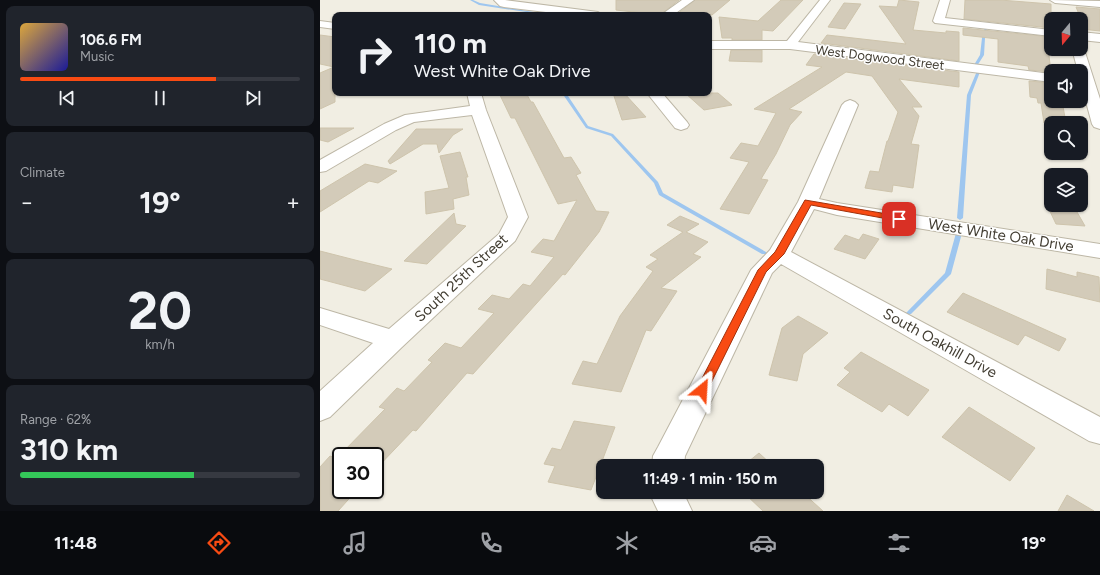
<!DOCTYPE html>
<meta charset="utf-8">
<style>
:root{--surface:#171b24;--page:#20242c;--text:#f1f3f6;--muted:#9ea1a6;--line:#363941;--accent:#f84b13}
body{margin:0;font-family:Figtree,sans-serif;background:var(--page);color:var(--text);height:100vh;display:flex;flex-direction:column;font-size:15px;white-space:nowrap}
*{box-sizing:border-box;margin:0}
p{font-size:13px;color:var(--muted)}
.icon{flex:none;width:22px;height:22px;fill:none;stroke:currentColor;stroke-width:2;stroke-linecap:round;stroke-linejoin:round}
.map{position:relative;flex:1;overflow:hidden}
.drawer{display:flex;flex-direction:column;gap:6px;padding:6px;background:#0d0f14;width:320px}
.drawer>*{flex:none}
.top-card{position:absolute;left:12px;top:12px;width:380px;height:84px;border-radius:8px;box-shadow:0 1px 3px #0004;background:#171b24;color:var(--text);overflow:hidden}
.needle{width:26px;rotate:199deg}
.buttons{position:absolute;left:724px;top:12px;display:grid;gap:8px}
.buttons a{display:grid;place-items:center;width:44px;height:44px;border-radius:8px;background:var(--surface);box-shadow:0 1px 3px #0004;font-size:20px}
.speed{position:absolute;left:12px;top:447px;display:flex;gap:8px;font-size:20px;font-weight:700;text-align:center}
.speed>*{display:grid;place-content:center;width:52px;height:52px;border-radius:50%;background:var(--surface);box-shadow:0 1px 3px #0004;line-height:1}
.speed .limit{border:2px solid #111;border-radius:6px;background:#fff;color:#111}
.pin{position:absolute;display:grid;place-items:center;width:34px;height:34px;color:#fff;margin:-17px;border-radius:8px;box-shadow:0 2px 6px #0006}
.me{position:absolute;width:44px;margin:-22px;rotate:27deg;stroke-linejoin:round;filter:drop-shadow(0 0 3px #0008)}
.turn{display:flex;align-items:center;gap:14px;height:84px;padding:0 16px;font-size:18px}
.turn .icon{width:52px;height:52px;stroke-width:2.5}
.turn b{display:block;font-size:28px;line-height:34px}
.big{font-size:30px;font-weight:700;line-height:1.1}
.drawer .card{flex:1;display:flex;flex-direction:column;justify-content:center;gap:6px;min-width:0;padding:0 14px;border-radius:8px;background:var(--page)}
.drawer .dial{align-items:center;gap:0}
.dial b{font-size:52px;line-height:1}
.song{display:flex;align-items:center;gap:12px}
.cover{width:48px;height:48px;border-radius:6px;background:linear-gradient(135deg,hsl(40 70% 55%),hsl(240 70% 35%))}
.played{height:4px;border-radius:2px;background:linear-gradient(90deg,var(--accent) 70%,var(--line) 70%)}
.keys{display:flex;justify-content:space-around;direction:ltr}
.heat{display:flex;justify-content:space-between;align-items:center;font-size:22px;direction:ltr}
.charge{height:6px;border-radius:3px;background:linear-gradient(90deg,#34c759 62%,var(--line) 0)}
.trip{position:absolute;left:276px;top:459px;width:228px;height:40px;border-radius:8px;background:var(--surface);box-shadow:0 1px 3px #0004;font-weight:700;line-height:40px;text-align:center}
.menu{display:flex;height:64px;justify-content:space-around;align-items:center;background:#090b0e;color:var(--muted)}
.menu .icon{width:28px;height:28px}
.menu .current{color:var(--accent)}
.menu b{font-size:18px;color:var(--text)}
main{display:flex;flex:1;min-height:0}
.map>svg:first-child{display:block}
</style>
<main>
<section class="drawer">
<div class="card">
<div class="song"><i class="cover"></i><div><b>106.6 FM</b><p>Music</p></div></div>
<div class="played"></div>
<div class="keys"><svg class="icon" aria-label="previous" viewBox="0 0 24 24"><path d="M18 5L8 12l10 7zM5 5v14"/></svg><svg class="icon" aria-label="pause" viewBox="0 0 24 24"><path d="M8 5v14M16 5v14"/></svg><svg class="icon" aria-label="next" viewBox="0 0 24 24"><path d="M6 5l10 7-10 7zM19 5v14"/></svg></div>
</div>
<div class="card"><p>Climate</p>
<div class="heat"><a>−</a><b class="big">19°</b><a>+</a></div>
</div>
<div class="card dial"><b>20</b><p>km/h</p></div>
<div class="card"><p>Range · 62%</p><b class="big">310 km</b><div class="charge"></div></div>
</section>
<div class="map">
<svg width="780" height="511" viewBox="0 0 780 511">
<rect width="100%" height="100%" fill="#f1eee3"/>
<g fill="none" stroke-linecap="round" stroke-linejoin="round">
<!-- stream -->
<path fill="#9ec6ef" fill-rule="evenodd" d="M150,0H153L160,3L232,15H226L159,5Z
M665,27L667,28L665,38L664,55L657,66H655L654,65L660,55L662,38Z
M657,71L660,72L651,95L643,218L640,220L637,218L647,95Z
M242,93H246L268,126L293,134L338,182L343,193L446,252L447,253L446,254H442L339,195L334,183L291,136L266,128Z
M639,231L642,233L631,274L591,314H587L586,313L587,312L625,273L636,233Z"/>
</g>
<!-- building -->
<path fill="#d3cbb9" stroke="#cec4ac" d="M296,0H359L340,15L296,10Z
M375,0H410L392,15H356Z
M461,0H483L453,31L442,30V40H412V38H402L399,17L438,21Z
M579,0L599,2L593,30L626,33V31L639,32V61L501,43L507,35L586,44L559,6L577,7Z
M645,0H680L731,4V28L644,19Z
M524,3L541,4L525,29L508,27Z
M756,7L780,9V31L761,29V19Z
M643,28L731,37V48H728L731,72L709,70L708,66L678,62V39L643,35Z
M0,35L15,37V102L0,109V73L14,67L0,64Z
M411,50H442V62L409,61Z
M494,54L639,72V87L579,79L602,107H592L599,116L591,144L599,145L593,188L573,185L572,192L545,188L550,171L559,172L567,141H568L578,112L552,76L526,72L469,109L482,112L470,125L456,154L441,179L448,180L429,214L400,209L429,162L410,158L421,143L438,146L456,113L434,109L502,67L486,65Z
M709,81L731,83V101H742L746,123H724L721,103H718L717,98L710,97Z
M179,93H206L211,102H213L244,158L251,157L261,173L256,175L276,211L289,212L279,232L245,275L243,274L153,374L147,373L96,431L93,430L55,470V456H19L65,409L59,407L77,388L84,391L112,362L108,360L125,343L141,348L174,313L158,309L172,295L189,299L203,284L210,286L234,257L211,252L223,239L234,241L257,200L238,204L195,118H191Z
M293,93H304L326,117L302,120Z
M365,93H398L412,105L384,110Z
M0,128H34L8,142L0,140Z
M96,129H143L133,135L119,153L117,144H103L70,164L68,161Z
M140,152L148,177H146L149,195L133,199L134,209L106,214L105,192L129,188L120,156Z
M45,164L77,171L58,183L49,181L0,212V191Z
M727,205H753L765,226L736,224Z
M134,213L136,224L146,226L107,264L84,261Z
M360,216L379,224L366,232L388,242L373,254L381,257L341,288L357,291L331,331L326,330L301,392L252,384L263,361L277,364L300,316L333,271L326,267L338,259L330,255L363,232L347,225Z
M543,234L559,239L545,259L514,249L525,235L539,240Z
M0,251L39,261L72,269L45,291L0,279Z
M727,269L757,277V272L779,277L780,302L726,289Z
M643,293L706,321L746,339L739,351L705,335L698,345L627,312Z
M478,316L508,333L483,354L477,381L449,375L462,328Z
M541,352L609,390L588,416L569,404L562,412L517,385L530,372L524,368Z
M649,407L715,448L690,481L622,437Z
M254,421L295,427L271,490L228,482L235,466L224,464L232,448L241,450Z
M439,453L453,466H423Z
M10,456L21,460V490H37L18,511H0V467Z
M423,492H482L503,511H443Z
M747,495L774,511H738Z"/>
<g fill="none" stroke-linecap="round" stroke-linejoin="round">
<defs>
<path id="minor" d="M174,0H185L278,12L283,15H251L184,7L180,6Z
M362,0H374L353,15H341Z
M500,0H510L478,42L731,74V82L470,49H389V41H467Z
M620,0H630L625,18L731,30V36L615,23L613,21Z
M730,0L780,1V7L735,3Z
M0,21L15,23V29L0,27Z
M761,32L780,34V42L761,40Z
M761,46L764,49L780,99V129L774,127L772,124L761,83V71H758L752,49H761Z
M147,93H161L166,110L208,217L195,241L82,347L10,417L0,421V391L53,343L0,325V308L69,329L179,234L188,217L152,115L94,122L76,130L6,171L0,172V160L64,124L85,115L150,106Z
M327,93H342L367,122L369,125L367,128L361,130L355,128Z
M530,100L535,102L538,105L499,199L517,203L780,244V258L517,215L494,209L471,252L780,417V444L769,441L461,264L452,273L365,456L364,466H332L333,456L338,447L431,270L450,250L478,202L522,105L525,102Z
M329,492H363L372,511H338Z"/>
</defs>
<!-- minor casing -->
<use href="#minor" stroke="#bdb7a6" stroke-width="2"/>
<!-- minor -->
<use href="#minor" fill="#fff" fill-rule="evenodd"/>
</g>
<!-- route -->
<path fill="#f84b13" stroke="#a1310c" d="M485,200L579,216L583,219L579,221L491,205L464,254L446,272L386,393L382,394L378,393L376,390L438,270L455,252Z"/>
<g text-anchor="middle" stroke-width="3" stroke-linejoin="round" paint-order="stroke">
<!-- far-street labels -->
<g font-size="13" fill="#433e33" stroke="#fff">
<text transform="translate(560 57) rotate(7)" y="5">West Dogwood Street</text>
</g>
<!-- street labels -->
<g font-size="15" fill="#433e33" stroke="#fff">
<text transform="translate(681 235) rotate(9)" y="5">West White Oak Drive</text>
<text transform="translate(141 278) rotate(-43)" y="5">South 25th Street</text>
<text transform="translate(620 343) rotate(29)" y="5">South Oakhill Drive</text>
</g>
</g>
</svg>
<div class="buttons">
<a><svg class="needle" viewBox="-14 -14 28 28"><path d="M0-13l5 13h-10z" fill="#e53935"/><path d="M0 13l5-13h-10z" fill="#9ea1a6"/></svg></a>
<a><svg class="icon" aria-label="sound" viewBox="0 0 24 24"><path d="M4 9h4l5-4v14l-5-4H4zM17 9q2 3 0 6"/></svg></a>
<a><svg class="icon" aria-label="search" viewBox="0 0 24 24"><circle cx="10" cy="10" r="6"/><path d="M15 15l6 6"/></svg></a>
<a><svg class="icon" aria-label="layers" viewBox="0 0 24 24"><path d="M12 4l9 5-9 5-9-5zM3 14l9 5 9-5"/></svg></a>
</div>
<div class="speed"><div class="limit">30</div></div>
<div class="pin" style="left:579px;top:219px;background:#d93025"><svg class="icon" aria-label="arrive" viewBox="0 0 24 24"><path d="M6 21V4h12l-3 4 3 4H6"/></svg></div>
<svg class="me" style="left:382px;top:390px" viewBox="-20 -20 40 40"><path d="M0-17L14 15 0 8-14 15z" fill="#f84b13" stroke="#fff" stroke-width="4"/></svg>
<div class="trip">11:49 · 1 min · 150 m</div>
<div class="top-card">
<div class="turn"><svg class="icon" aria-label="right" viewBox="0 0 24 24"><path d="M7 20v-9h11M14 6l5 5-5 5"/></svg><div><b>110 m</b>West White Oak Drive</div></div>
</div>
</div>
</main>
<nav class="menu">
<b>11:48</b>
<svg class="icon current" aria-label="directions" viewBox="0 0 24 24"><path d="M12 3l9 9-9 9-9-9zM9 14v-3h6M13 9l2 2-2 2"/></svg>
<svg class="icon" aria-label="music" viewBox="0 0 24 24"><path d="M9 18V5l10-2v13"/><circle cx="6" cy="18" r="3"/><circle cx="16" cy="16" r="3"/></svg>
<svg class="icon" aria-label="phone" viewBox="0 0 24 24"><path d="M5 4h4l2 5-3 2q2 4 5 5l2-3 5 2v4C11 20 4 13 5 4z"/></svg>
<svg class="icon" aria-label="climate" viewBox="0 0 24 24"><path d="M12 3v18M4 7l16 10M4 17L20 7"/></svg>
<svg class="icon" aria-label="car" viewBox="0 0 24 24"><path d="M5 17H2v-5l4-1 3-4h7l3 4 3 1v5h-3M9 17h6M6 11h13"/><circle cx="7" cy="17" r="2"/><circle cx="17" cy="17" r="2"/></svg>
<svg class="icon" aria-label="filters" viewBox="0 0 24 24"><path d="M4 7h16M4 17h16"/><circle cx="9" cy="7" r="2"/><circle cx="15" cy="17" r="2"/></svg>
<b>19°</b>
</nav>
